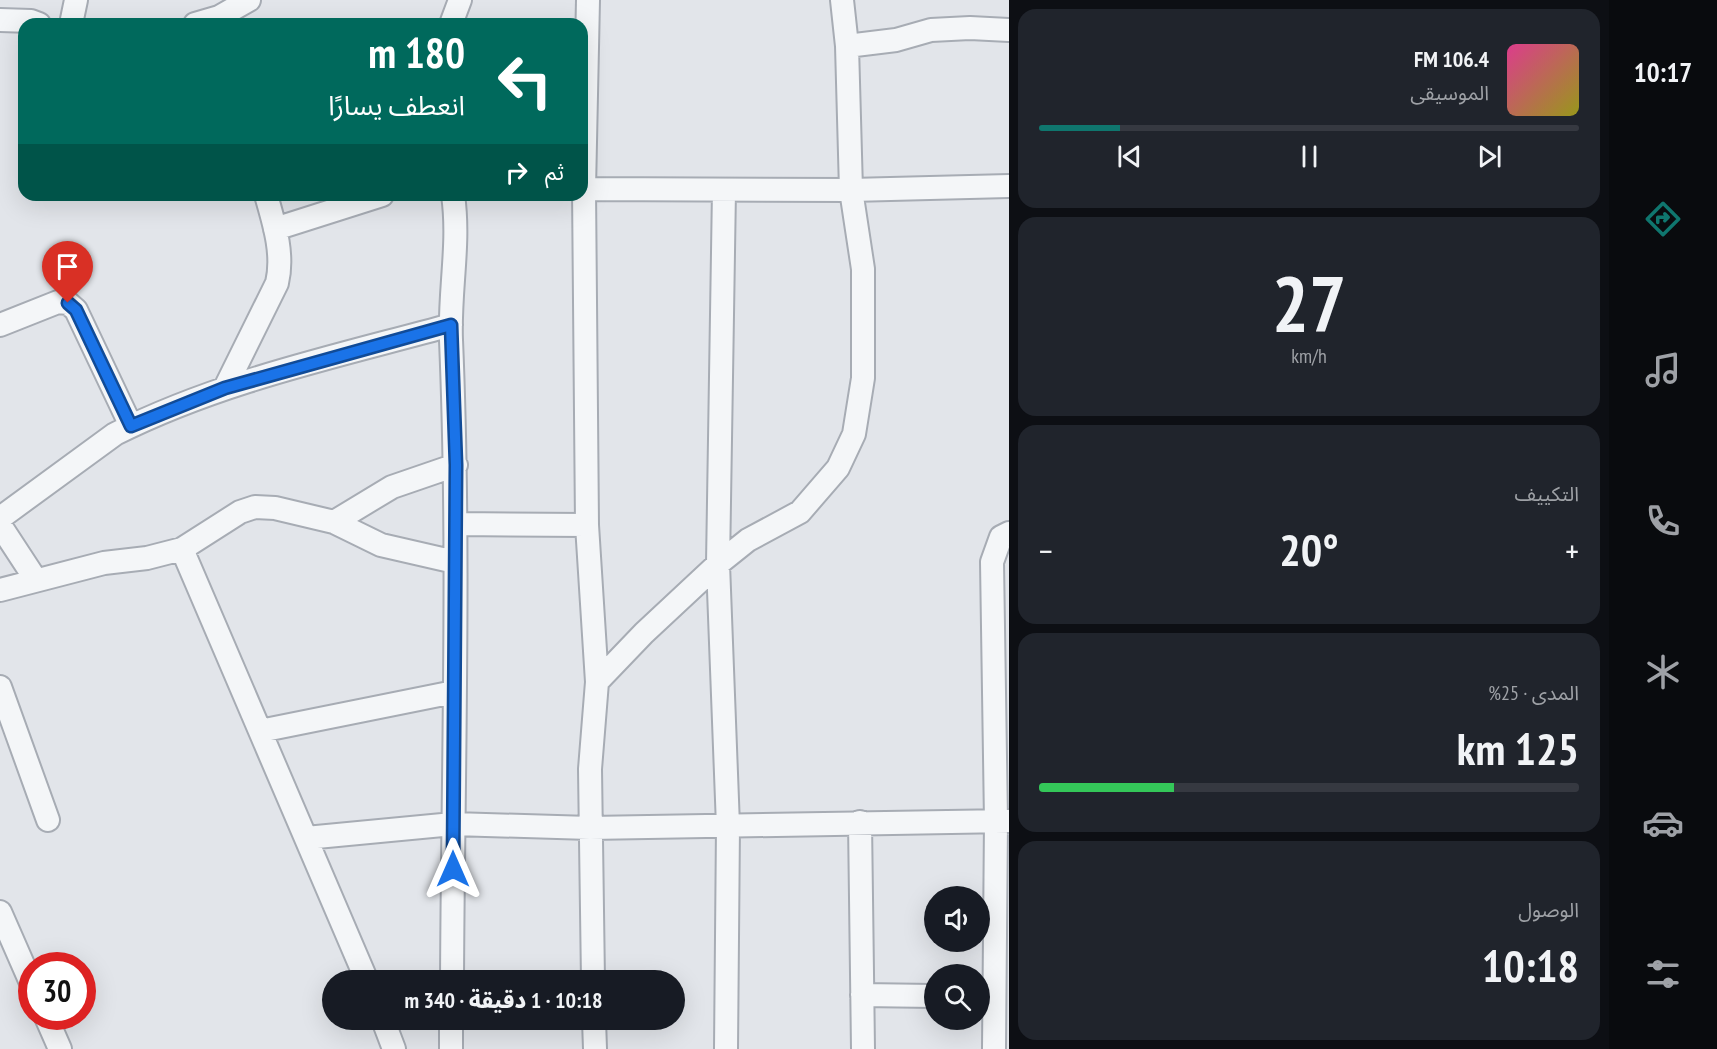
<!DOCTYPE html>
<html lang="ar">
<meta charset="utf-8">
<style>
:root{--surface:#171b24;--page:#20242c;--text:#f1f3f6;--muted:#9ea1a6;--line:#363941;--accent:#0f766e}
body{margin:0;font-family:"PT Sans Narrow","Noto Sans Arabic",sans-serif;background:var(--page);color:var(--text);direction:rtl;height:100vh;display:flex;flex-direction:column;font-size:22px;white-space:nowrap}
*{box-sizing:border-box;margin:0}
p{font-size:20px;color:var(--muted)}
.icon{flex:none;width:33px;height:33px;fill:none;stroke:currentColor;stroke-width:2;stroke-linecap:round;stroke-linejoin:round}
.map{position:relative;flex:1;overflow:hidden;direction:ltr}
.panel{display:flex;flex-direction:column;gap:9px;padding:9px;background:#0d0f14;width:600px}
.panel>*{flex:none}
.top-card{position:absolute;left:18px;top:18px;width:570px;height:183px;border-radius:18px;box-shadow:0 6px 24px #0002;direction:rtl;background:#00695c;color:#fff;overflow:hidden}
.tools{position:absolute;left:924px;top:886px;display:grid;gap:12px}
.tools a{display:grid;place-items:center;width:66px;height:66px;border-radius:50%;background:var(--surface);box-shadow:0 6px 24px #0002;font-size:30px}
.speed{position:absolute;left:18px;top:952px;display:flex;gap:12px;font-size:30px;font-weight:700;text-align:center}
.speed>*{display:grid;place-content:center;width:78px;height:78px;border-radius:50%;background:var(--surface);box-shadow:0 6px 24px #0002;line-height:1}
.speed .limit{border:9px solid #d22;background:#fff;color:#111}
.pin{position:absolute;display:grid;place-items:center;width:51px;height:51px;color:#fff;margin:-62px -26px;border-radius:50% 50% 50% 0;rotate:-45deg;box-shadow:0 0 6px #0007}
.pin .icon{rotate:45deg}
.me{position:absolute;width:66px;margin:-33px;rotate:0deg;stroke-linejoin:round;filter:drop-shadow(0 0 4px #0008)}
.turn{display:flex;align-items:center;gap:21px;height:126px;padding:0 24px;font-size:27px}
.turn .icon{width:78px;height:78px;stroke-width:2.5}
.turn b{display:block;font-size:42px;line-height:51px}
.then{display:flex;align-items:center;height:57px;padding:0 24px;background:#0003;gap:12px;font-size:22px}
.big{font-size:45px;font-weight:800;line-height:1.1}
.panel .tile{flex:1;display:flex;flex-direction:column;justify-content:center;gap:9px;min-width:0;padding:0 21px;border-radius:18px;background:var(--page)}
.panel .dial{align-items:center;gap:0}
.dial b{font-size:78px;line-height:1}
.song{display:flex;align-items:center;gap:18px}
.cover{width:72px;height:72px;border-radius:9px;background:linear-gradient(135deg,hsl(330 70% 55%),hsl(60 70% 35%))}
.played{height:6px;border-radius:3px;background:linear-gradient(90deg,var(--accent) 15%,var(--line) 15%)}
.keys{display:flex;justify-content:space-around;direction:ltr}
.heat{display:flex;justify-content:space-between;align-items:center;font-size:33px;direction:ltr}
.charge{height:9px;border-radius:4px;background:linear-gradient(90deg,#34c759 25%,var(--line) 0)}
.trip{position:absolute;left:322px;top:970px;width:363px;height:60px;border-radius:30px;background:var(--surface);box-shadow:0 6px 24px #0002;font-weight:800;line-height:60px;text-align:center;direction:rtl}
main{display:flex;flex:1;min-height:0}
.dock{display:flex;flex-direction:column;width:108px;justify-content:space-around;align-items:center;background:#090b0e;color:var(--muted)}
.dock .icon{width:42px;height:42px}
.dock .on{color:var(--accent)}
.dock b{font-size:27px;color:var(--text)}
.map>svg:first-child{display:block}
</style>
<main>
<nav class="dock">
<b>10:17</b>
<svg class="icon on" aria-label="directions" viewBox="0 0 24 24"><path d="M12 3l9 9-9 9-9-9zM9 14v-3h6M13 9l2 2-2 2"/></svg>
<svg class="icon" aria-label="music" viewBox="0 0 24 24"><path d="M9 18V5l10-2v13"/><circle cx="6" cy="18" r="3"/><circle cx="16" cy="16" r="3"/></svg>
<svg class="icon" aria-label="phone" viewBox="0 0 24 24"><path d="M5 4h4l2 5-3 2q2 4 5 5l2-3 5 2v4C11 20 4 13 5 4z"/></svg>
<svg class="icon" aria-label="climate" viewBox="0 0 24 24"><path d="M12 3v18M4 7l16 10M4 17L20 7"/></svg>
<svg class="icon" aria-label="car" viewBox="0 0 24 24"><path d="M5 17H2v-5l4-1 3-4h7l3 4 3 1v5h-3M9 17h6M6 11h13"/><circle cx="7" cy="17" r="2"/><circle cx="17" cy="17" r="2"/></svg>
<svg class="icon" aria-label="filters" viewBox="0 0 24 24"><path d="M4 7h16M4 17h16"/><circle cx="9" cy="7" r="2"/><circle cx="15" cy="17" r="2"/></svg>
</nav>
<section class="panel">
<div class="tile">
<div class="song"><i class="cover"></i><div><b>106.4 FM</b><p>الموسيقى</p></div></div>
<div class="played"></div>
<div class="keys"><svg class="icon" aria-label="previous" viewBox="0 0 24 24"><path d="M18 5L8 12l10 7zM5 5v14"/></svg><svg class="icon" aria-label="pause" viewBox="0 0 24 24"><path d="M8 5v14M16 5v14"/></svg><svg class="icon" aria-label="next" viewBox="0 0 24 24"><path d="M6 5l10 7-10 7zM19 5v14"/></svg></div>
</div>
<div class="tile dial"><b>27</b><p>km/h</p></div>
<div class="tile"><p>التكييف</p>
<div class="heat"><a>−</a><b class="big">20°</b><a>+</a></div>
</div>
<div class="tile"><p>المدى · 25%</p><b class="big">125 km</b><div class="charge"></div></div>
<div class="tile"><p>الوصول</p><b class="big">10:18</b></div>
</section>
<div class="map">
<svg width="1009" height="1049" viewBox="0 0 1009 1049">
<rect width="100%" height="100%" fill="#e2e5ea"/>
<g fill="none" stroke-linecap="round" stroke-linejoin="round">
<defs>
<path id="minor" d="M588,0L584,189L587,525L597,682L590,769L593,981
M0,20L31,21L39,24
M71,24L76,0
M195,24L219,17L249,0
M451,24L460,0
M847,46L896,40L931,30L970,28L1009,30
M582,189L851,190L1009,186
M724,190L718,564L728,826L726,1049
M275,229L382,195
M0,325L58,302L68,303L76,310L131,426
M225,388L277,283C284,254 274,223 266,195
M0,518L115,434C220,381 338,356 451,325
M334,522L392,487L456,465
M456,524L587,525
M0,525L36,580
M182,549L367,981
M0,590L104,563L147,558L182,549L240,512L255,507L275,508L334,522L381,545L455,562
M597,682L644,633L718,564L748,540L800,512L838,468L854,434L863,378V269L851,190L847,46L842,0
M0,687L48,820
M260,731L454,692
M860,822L863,1049
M306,838L453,824L590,828L1009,821
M0,912L32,985
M452,981C453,767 460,553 451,340C449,291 460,244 453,195
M862,995L934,996
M46,1017L60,1049
M383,1020L394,1049
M594,1020L595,1049
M451,1049V1020
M994,1049L996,821L992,562L1001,537L1009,533"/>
</defs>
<!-- minor casing -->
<use href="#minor" stroke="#a7acb4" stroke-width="26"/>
<!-- minor -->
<use href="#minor" stroke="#f4f6f8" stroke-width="22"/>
</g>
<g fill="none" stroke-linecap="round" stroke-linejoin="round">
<defs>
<path id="route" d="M68,303L76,310L131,426L225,388L451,325L456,465L453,869"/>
</defs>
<!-- route casing -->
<use href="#route" stroke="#114b97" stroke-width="15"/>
<!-- route -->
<use href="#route" stroke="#1a73e8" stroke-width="10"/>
</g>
</svg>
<div class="tools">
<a><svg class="icon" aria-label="sound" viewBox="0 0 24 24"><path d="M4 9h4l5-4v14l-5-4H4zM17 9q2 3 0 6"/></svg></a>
<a><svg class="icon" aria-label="search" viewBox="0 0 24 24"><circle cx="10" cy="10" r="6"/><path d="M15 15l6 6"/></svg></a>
</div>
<div class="speed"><div class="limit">30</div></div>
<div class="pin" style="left:68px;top:303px;background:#d93025"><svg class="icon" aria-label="arrive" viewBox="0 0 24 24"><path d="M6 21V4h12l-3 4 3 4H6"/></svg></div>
<svg class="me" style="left:453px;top:869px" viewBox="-20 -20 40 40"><path d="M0-17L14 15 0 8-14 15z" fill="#1a73e8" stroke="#fff" stroke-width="4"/></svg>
<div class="trip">10:18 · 1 دقيقة · 340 m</div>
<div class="top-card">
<div class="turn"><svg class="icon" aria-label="left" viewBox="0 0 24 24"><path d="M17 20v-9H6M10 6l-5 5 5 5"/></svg><div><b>180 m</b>انعطف يسارًا</div></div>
<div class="then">ثم<svg class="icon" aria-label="right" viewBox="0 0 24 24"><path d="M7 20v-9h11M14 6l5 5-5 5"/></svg></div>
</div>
</div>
</main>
